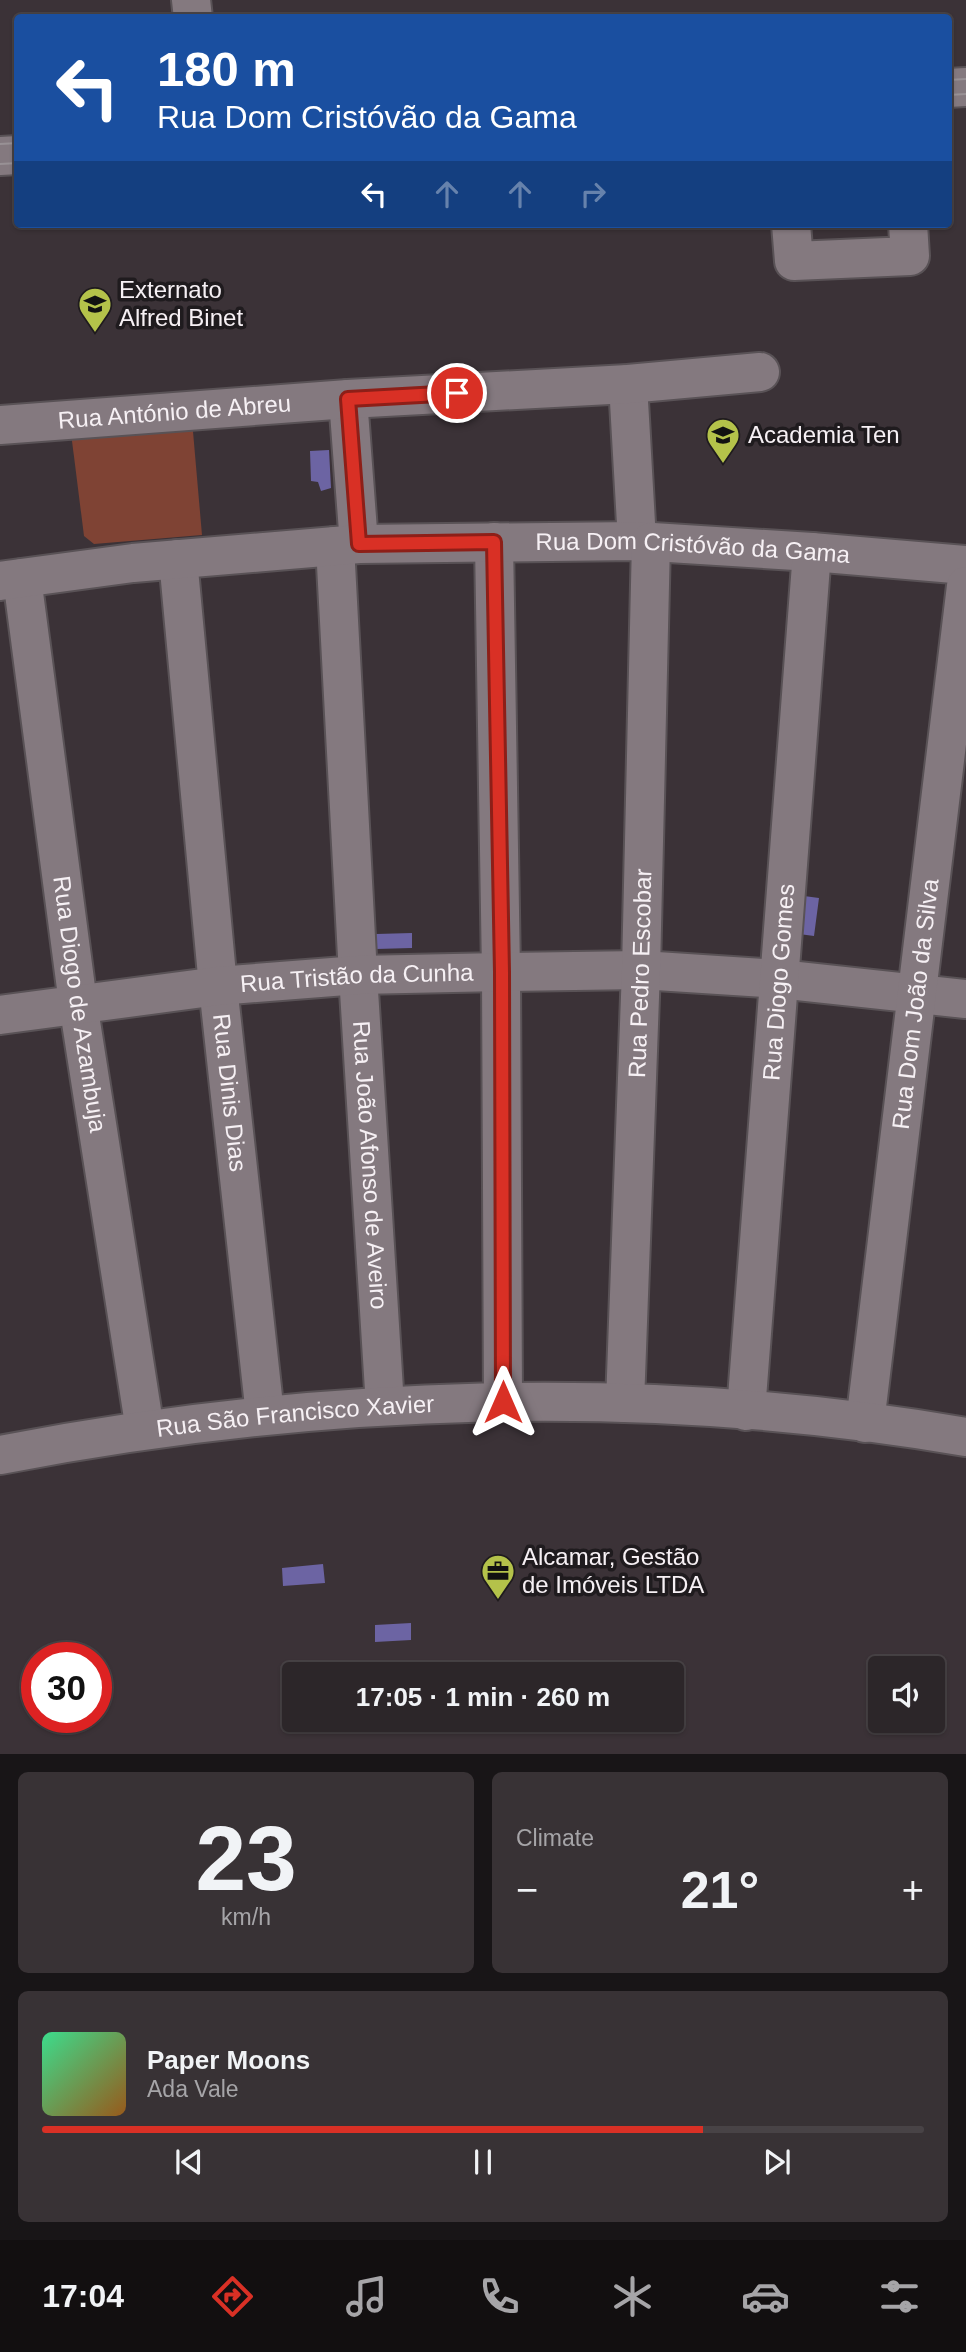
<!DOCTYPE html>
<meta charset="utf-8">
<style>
:root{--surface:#2c2629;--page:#383235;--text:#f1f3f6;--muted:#a6a5a8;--line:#484346;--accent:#d93025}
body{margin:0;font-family:Helvetica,sans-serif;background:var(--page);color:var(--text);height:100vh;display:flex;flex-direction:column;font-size:26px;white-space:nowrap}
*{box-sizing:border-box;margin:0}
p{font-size:23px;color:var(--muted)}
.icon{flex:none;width:38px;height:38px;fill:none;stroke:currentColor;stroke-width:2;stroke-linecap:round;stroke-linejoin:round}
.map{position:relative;height:1754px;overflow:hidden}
.sheet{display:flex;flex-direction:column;gap:18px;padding:18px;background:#181517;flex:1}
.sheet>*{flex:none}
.top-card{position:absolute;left:14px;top:14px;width:938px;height:214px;border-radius:7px;box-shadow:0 2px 5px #0004,0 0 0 2px var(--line);background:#1a4fa0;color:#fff;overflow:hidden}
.buttons{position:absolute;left:868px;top:1656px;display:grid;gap:14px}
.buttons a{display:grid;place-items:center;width:77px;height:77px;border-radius:7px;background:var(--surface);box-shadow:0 2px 5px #0004,0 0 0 2px var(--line);font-size:35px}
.speed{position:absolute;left:21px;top:1642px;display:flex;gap:14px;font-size:35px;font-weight:700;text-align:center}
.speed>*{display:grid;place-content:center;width:91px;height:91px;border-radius:50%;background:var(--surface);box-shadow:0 2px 5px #0004,0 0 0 2px var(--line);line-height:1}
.speed .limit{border:10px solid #d22;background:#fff;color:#111}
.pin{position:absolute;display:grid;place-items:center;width:60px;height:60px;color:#fff;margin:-30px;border:4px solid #fff;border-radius:50%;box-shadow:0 2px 7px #0007}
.me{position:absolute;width:77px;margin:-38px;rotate:0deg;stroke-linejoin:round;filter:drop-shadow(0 0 5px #0008)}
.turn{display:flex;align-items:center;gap:24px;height:147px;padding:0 28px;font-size:32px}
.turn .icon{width:91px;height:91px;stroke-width:2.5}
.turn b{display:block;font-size:49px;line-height:60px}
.lanes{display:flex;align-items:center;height:66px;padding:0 28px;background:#0003;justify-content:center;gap:35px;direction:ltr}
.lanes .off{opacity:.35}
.big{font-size:52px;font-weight:800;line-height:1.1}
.sheet .tile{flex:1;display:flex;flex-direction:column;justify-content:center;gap:10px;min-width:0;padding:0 24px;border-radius:10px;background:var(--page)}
.sheet .dial{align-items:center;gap:0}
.dial b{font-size:91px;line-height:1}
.song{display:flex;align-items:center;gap:21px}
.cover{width:84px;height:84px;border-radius:10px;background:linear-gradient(135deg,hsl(150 70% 55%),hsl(30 70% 35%))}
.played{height:7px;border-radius:4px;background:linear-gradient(90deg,var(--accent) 75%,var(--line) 75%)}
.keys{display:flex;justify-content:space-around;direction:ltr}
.heat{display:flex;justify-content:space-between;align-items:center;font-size:38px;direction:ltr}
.sheet .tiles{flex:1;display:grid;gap:18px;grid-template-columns:1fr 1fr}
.tile:last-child{grid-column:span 2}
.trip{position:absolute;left:282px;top:1662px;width:402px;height:70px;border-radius:7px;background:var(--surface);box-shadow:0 2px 5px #0004,0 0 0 2px var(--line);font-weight:800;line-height:70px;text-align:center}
.menu{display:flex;height:112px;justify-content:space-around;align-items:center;background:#120f10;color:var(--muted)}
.menu .icon{width:49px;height:49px}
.menu .current{color:var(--accent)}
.menu b{font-size:32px;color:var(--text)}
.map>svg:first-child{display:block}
</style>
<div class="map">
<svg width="966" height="1754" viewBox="0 0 966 1754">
<rect width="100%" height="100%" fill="#3b3237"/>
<!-- green -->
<path fill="#7f4334" d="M192,420L202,535L94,544L84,536L70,425Z"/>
<!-- water -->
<path fill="#6c64a3" d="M329,450L331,488L321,491L318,482L311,481L310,451Z
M804,896L819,898L814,936L799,934Z
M412,933V948L376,949V934Z
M323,1564L325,1583L283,1586L282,1568Z
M411,1623V1640L375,1642V1625Z"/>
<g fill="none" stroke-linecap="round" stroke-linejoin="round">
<defs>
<g id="minor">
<path d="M191,0L193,18"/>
<path d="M948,88L966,87"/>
<path d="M0,156L18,155"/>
<path d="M791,224L794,261L910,256L908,224"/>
<path d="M628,384L637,541"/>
<path d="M348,399L359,544"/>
<path id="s1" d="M0,425L348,399L628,384L760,372"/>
<path d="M494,542L501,972L503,1402"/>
<path id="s2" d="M335,546L358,975L385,1406"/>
<path id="s3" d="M178,559L218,986L265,1415"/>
<path id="s4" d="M22,578L78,1003L145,1430"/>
<path id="s5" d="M0,581L133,563L359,544L637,541L812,552L966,565"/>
<path id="s6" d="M0,1015L218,986L358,975L501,972L641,970L779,979L966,999"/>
<path id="s7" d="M625,1403L641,970L651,542"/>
<path id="s8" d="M746,1411L812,552"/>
<path id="s9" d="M865,1423L966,586"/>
<path id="s10" d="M0,1455C317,1394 647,1382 966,1437"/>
</g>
</defs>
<!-- minor casing -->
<use href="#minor" stroke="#595256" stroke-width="42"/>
<!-- minor -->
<use href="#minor" stroke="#84797f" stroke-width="38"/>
<!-- tram -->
<path stroke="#989195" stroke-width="2" d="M948,80L966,79
M948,95L966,94
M0,144L18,143
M0,164L18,163"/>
</g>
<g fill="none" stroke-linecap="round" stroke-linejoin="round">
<defs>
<path id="route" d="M457,393L348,399L359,544L494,542L502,972L503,1402"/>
</defs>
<!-- route casing -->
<use href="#route" stroke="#8d1f18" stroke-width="18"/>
<!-- route -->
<use href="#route" stroke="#d93025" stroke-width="12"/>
</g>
<!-- icons -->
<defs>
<symbol id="school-pin" viewBox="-11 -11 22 30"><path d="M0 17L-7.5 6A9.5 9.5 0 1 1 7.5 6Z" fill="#b4c24a" stroke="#1f1b1e"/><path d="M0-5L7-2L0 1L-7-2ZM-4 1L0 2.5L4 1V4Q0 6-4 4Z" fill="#111"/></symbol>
<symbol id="office-pin" viewBox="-11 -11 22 30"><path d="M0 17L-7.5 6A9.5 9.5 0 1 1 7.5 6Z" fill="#b4c24a" stroke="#1f1b1e"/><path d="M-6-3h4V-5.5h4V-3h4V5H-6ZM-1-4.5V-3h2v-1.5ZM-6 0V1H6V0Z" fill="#111"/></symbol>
</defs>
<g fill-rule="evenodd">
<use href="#school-pin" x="76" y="285" width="38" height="52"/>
<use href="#school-pin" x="704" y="416" width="38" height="52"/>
<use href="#office-pin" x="479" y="1552" width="38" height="52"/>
</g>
<g text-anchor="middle" stroke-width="7" stroke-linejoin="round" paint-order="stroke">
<!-- poi labels -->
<g font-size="24" fill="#f6f0f4" stroke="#1f1b1e" text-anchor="start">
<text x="119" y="298">Externato<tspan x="119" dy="28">Alfred Binet</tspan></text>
<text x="748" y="443">Academia Ten</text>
<text x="522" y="1565">Alcamar, Gestão<tspan x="522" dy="28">de Imóveis LTDA</tspan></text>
</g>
<!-- street labels -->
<g font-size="24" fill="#f6f0f4" stroke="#1f1b1e">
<text dy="8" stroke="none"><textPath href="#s1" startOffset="175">Rua António de Abreu</textPath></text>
<text dy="8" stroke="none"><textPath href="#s5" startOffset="695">Rua Dom Cristóvão da Gama</textPath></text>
<text dy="8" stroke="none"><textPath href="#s7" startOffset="430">Rua Pedro Escobar</textPath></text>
<text dy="8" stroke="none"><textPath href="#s6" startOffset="359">Rua Tristão da Cunha</textPath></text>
<text dy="8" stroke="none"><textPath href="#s8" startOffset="430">Rua Diogo Gomes</textPath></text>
<text dy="8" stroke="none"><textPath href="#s4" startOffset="430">Rua Diogo de Azambuja</textPath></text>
<text dy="8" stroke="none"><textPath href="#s9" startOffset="422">Rua Dom João da Silva</textPath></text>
<text dy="8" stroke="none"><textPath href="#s3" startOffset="536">Rua Dinis Dias</textPath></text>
<text dy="8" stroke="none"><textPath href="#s2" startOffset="620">Rua João Afonso de Aveiro</textPath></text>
<text dy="8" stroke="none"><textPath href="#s10" startOffset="298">Rua São Francisco Xavier</textPath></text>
</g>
</g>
</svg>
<div class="buttons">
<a><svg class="icon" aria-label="sound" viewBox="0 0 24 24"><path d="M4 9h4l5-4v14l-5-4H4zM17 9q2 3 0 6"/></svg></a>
</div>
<div class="speed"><div class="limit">30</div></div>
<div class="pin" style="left:457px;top:393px;background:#d93025"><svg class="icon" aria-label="arrive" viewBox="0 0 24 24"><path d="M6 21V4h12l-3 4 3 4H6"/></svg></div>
<svg class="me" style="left:503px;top:1402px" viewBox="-20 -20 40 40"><path d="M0-17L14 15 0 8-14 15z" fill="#d93025" stroke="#fff" stroke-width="4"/></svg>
<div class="trip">17:05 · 1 min · 260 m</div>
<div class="top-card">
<div class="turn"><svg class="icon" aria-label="left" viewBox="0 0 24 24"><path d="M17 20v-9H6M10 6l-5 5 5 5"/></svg><div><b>180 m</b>Rua Dom Cristóvão da Gama</div></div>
<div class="lanes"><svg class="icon" aria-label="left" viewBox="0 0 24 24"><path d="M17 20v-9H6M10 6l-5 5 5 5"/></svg><svg class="icon off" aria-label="ahead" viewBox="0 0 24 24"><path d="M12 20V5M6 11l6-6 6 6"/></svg><svg class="icon off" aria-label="ahead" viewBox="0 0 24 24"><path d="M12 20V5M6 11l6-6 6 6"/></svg><svg class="icon off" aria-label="right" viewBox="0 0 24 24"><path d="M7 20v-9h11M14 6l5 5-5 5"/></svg></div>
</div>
</div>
<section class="sheet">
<div class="tiles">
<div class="tile dial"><b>23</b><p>km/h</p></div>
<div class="tile"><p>Climate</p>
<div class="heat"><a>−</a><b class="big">21°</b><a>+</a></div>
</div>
<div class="tile">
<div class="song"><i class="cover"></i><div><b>Paper Moons</b><p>Ada Vale</p></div></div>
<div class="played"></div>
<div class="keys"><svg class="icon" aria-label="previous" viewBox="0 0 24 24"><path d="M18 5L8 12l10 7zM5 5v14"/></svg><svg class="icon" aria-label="pause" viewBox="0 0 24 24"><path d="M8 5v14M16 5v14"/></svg><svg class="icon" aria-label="next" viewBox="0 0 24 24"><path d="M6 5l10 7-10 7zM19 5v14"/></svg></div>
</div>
</div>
</section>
<nav class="menu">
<b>17:04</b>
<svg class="icon current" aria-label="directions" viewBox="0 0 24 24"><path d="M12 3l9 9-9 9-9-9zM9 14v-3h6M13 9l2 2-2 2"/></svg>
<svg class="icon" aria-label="music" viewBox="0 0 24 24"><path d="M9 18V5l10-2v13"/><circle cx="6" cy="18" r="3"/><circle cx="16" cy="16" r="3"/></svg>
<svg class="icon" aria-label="phone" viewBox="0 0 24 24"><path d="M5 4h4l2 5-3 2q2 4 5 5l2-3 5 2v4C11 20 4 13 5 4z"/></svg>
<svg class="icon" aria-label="climate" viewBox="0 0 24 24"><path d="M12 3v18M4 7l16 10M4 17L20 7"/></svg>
<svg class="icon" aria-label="car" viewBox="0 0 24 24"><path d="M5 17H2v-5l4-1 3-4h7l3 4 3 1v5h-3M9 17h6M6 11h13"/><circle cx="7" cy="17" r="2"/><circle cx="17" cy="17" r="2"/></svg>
<svg class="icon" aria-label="filters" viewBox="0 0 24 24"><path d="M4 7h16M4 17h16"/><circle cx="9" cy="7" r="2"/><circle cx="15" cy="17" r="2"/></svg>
</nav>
